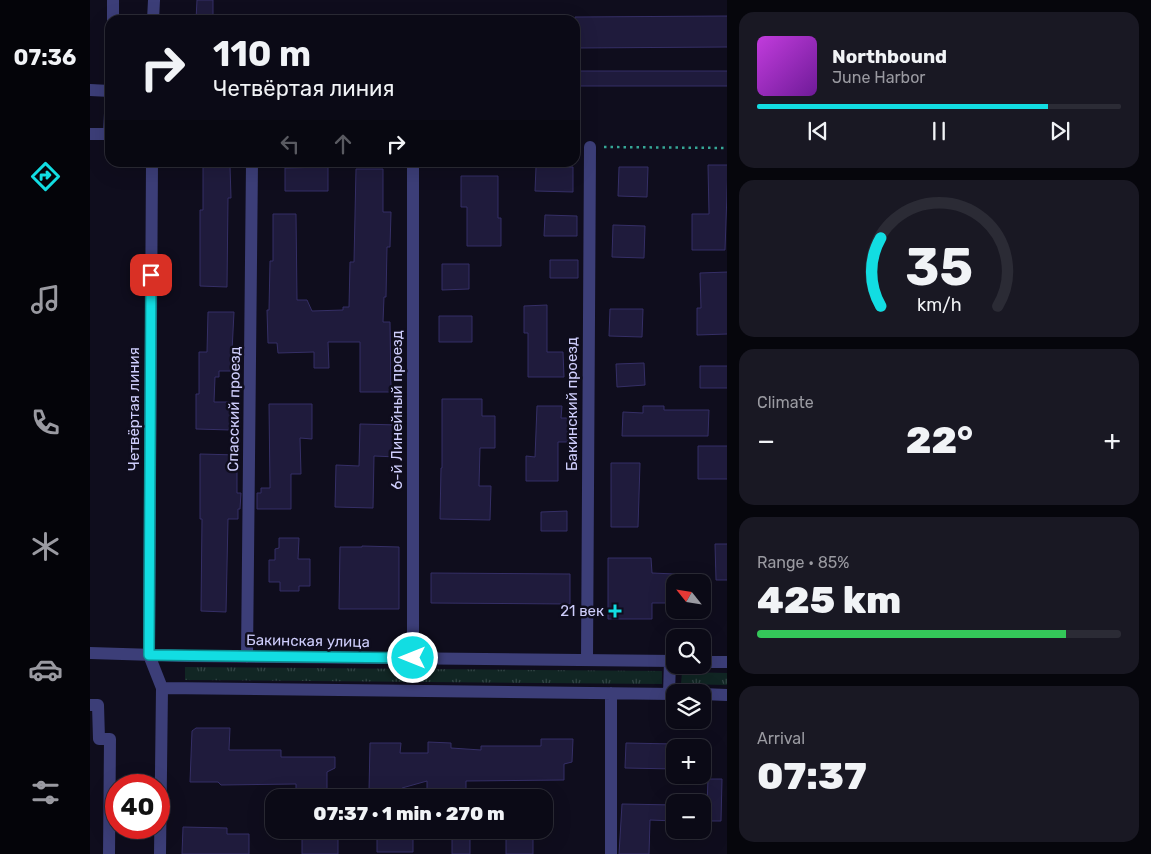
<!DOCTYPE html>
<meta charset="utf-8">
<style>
:root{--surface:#0b0a16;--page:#191823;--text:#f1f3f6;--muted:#9a9aa1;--line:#2b2b35;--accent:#12dde2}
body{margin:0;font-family:Rubik,sans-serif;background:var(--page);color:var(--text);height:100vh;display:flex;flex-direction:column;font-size:19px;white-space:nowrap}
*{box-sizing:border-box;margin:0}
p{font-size:16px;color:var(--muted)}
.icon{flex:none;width:28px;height:28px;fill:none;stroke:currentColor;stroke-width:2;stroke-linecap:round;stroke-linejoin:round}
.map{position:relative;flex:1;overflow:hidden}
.drawer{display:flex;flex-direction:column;gap:12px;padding:12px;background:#06060c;width:424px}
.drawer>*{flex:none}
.guide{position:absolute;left:15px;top:15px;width:475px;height:152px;border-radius:15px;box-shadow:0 5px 20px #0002,0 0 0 1px var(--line);background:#0b0a16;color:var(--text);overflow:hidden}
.needle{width:32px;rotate:300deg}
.tools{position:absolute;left:576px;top:574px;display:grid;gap:10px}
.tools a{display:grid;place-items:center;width:45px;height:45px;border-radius:10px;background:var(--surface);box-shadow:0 5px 20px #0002,0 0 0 1px var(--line);font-size:25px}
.speed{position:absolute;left:15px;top:774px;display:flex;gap:10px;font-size:25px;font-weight:700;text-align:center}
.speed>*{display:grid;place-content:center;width:65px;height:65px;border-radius:50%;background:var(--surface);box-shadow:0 5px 20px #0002,0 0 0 1px var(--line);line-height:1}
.speed .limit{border:8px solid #d22;background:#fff;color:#111}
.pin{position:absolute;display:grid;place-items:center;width:42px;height:42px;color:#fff;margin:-21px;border-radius:10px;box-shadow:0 2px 8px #0006}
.me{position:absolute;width:55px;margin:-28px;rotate:270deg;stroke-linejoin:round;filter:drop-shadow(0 0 4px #0008)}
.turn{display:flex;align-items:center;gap:18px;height:105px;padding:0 25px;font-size:22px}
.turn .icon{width:65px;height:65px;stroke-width:2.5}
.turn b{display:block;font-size:35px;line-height:42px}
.lanes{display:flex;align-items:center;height:48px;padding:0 25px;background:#0003;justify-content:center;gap:25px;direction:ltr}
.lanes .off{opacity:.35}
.big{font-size:38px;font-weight:800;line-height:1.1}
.drawer .tile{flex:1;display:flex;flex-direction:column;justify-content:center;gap:8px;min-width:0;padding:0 18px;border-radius:15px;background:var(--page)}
.drawer .dial{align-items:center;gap:0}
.dial svg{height:130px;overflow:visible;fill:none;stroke:var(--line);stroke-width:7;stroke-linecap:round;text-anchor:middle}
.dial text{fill:var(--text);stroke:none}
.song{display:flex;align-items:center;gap:15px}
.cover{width:60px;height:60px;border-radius:8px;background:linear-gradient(135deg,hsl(290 70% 55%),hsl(280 70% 35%))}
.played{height:5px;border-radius:2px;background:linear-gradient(90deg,var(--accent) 80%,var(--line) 80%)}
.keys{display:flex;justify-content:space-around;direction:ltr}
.heat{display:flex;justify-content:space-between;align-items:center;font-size:28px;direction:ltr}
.charge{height:8px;border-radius:4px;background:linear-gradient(90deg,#34c759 85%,var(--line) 0)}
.trip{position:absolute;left:175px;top:789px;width:288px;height:50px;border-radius:15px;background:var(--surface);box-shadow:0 5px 20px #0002,0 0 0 1px var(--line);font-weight:800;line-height:50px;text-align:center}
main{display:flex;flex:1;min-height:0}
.tabs{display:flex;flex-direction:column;width:90px;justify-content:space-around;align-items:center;background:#040409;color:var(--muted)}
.tabs .icon{width:35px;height:35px}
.tabs .on{color:var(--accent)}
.tabs b{font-size:22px;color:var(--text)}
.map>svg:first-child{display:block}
</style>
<main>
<nav class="tabs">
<b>07:36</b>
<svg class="icon on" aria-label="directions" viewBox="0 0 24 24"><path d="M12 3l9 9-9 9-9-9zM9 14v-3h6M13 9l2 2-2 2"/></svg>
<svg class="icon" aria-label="music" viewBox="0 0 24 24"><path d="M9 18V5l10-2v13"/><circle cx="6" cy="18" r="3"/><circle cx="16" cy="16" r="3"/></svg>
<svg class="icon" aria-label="phone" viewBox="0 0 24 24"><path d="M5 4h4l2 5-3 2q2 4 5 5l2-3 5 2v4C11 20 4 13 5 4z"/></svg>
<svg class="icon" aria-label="climate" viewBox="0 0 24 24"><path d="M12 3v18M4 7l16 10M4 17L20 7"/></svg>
<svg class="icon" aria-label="car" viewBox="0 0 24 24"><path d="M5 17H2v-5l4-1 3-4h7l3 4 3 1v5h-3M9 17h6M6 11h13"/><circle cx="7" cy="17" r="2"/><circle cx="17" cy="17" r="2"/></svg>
<svg class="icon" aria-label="filters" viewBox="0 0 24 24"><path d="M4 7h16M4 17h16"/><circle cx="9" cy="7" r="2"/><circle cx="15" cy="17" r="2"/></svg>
</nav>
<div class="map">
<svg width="638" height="854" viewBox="0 0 638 854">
<defs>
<pattern id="grass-tufts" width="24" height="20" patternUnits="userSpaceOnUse" patternTransform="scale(1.25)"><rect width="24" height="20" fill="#112624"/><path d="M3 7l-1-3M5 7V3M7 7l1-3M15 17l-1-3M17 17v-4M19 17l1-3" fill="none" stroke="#324445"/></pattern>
</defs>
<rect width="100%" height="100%" fill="#0f0d1d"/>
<!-- grass -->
<path fill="url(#grass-tufts)" d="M95,667L572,671V684L95,680Z
M592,672L637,673V685L591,684Z"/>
<!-- building -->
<path fill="#1f1b3c" stroke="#352f66" d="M107,0H123V20H106Z
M638,16V47L485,48V17Z
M485,71H638V86H485Z
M618,165H638L635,250H602V214H619Z
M113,166H140L141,198H138L137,287L110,286V210H113Z
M238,167V191H195V168Z
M446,167H483V192L445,191Z
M529,167H558L557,197L528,196Z
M266,169H293V212H301L300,247H297L296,297H294L293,322H300L301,392H270V342H238L239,368H224V352L188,353L187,343H178L177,310H179L180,261H183V214H206L207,300H217L222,311L253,310V307H259L260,262H264Z
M371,176H408V218H411V246H377V207H371Z
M455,215L487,216V236H454Z
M523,225L555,226L554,258L522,257Z
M460,260H488V278H460Z
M352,264H379V289L352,290Z
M638,272V334L607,335V308H611L610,273Z
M457,305V352H473L474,377H438V333H434V306Z
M520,309H553L552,337L519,336Z
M118,312H144L141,371H129V377H125L124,402H142L141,430L106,429V394H109V352H117Z
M349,316H382V342H349Z
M554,363L555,385L527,387L526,364Z
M610,366H638V388H610Z
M352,399H392V416H405V448H390L389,486H401L400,520L350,519L351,468H352Z
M179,404H222V439L210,438L211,474H201V509H167V493H171V488H180Z
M447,406H472L471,418H479L478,442H468V481H436V456L445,457Z
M553,406H574V410H619L618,436H532L533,412L553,413Z
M270,424L308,425L307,457L284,456L283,508L245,507L246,465L269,466Z
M608,446H638V479H608Z
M110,454L147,455V493H151L150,509H148V519H138L136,612L111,611L112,519H110Z
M521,463H550L548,527H521Z
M477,511V531H451V512Z
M189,538H209L208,559H220V586H209V591H190V582H179V560H185V549L189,548Z
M625,544H638V580H626Z
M272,546L309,547V609H249L250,547H272Z
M518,558H561L562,573L585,574V603H562V619H518Z
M341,573L480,574V604L341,603Z
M106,728H140L139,750H191V757H245V768L237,772V798H210L206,792V784L131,785L128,782H100L102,731Z
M451,739H483L482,762L474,764V780L376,781V791L337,790V781L312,788L310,792L279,791L280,743H311L310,753H338V742L361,743V748L391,750V746H451Z
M536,743L585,744V769L535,768Z
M618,779H632L631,821H612V806H617Z
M532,804L585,805V821L560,820L559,854H529Z
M93,827L137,828V834H159V854H92Z
M287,830H323V852H287Z
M416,830H443V854H416Z
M212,833H248V854H212Z
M362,839H380V854H362Z"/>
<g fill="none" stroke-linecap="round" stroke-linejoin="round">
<!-- path -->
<path stroke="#36a696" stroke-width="2.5" stroke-dasharray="2.5 4" stroke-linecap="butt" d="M514,147L638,148"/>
<!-- minor -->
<path stroke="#3c3e78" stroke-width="12" d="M23,20V0
M63,20L64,0
M0,90L20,91
M0,134H20
M19,134L20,113
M62,162L59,655L72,688L70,854
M0,653L97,656L585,661
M157,657L162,162
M323,658V162
M497,660L500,147
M612,662H638
M72,688L585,694
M579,694L580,661
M612,694L638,695
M0,705H8L9,739H20L19,854
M521,854V693"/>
</g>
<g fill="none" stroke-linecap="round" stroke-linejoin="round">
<defs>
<path id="route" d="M61,275L59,655L323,658"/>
</defs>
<!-- route casing -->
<use href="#route" stroke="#0c9093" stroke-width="12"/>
<!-- route -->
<use href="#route" stroke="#12dde2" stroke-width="9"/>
</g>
<!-- markers -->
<path fill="#12dde2" stroke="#0f0d1d" stroke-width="2" d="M522.5 603.5h5v5h5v5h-5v5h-5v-5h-5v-5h5z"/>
<g text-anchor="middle" stroke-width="5" stroke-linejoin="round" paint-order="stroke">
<!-- street labels -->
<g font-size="15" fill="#cecdfb" stroke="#0f0d1d">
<text transform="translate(482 404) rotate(-90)" y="5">Бакинский проезд</text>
<text transform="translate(44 409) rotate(-90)" y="5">Четвёртая линия</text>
<text transform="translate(144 409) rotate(-89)" y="5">Спасский проезд</text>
<text transform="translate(307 410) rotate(-90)" y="5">6-й Линейный проезд</text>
<text transform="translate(218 641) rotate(1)" y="5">Бакинская улица</text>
</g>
<!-- poi labels -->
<g font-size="15" fill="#cecdfb" stroke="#0f0d1d" text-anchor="end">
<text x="514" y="616">21 век</text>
</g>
</g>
</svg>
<div class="tools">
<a><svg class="needle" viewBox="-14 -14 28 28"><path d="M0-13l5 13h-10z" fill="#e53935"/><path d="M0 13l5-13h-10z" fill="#9a9aa1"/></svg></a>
<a><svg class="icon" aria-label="search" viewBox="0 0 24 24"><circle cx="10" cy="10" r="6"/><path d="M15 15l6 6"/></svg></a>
<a><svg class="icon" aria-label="layers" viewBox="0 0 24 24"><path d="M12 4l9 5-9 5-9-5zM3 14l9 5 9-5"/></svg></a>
<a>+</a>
<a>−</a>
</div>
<div class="speed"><div class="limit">40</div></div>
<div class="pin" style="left:61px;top:275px;background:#d93025"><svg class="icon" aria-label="arrive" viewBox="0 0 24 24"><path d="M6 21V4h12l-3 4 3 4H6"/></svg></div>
<svg class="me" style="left:323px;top:658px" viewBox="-20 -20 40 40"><circle r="17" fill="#12dde2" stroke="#fff" stroke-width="3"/><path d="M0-11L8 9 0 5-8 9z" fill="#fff"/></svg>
<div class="trip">07:37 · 1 min · 270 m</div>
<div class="guide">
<div class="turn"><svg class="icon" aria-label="right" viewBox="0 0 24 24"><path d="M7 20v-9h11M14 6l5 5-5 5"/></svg><div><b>110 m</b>Четвёртая линия</div></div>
<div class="lanes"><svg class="icon off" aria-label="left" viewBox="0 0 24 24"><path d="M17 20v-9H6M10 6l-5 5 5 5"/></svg><svg class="icon off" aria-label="ahead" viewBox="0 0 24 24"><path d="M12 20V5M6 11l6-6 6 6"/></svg><svg class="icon" aria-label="right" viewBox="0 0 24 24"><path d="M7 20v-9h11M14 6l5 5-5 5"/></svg></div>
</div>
</div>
<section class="drawer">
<div class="tile">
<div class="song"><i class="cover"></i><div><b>Northbound</b><p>June Harbor</p></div></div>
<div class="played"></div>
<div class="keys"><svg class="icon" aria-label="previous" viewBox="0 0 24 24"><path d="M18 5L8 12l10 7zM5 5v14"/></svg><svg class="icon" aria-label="pause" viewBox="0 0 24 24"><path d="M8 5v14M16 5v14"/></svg><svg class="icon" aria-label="next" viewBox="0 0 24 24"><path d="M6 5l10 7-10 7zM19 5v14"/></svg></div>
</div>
<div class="tile dial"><svg viewBox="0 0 100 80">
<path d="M14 69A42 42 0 1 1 86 69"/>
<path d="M14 69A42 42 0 0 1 14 27" stroke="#12dde2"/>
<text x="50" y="56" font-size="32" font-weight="700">35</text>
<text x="50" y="72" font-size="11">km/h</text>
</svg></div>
<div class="tile"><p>Climate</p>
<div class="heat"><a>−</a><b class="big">22°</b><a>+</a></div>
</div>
<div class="tile"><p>Range · 85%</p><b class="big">425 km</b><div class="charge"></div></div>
<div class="tile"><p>Arrival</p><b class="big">07:37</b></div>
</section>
</main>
